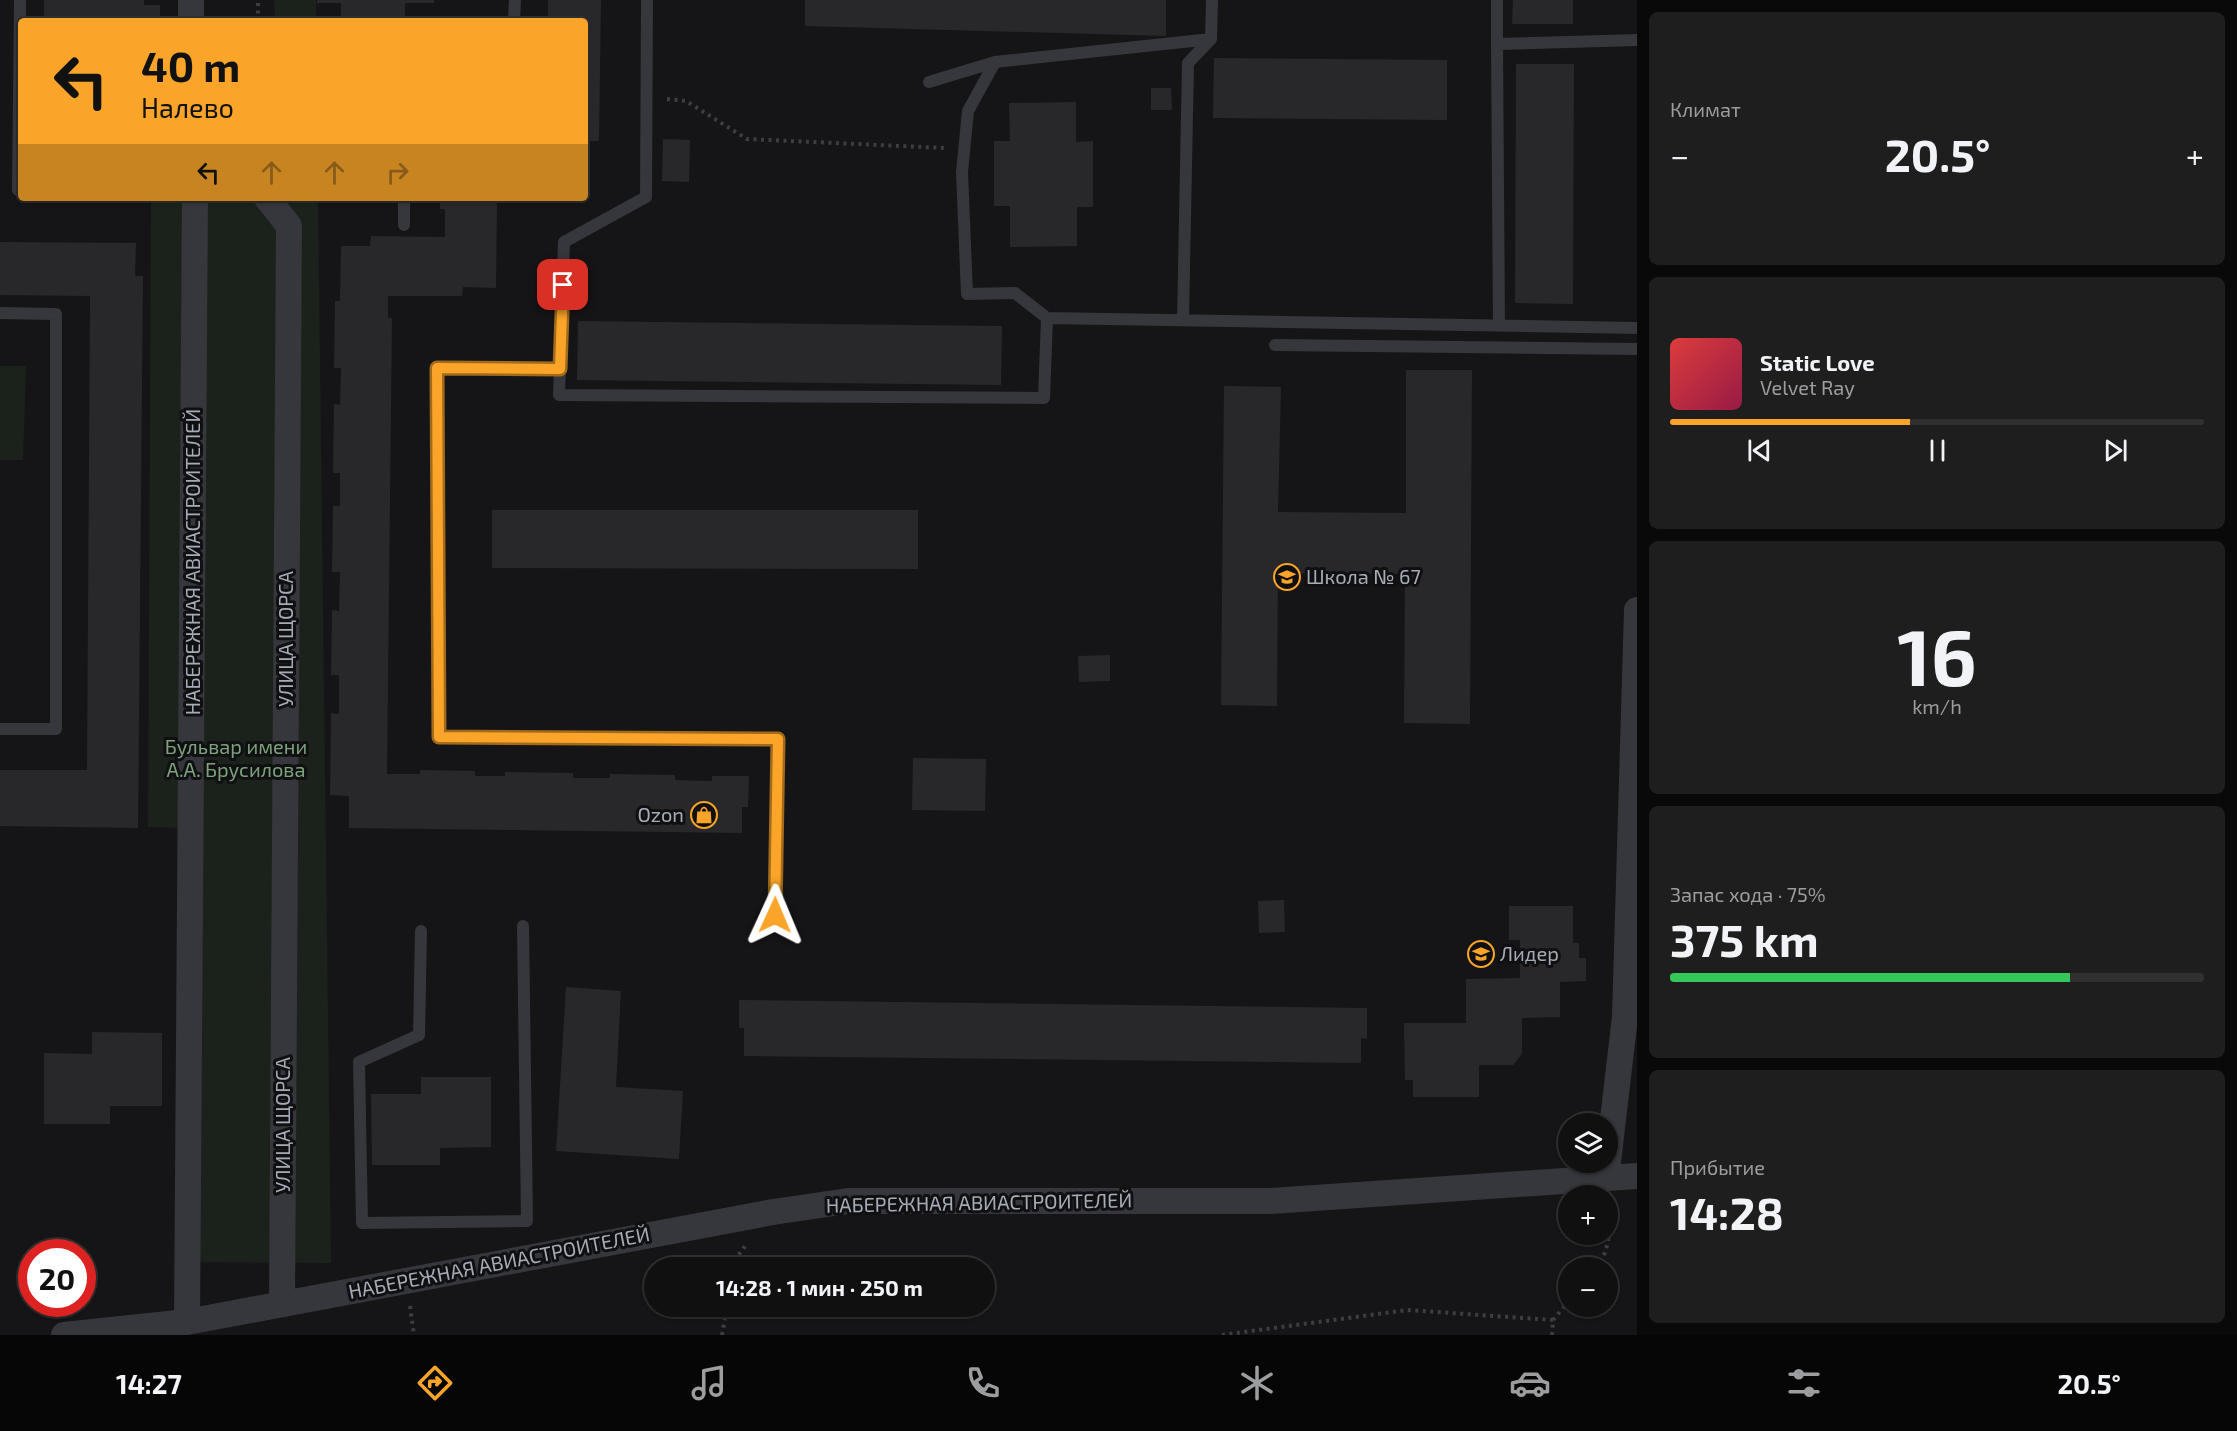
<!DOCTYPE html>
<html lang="ru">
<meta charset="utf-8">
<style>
:root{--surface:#101011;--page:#1e1e1f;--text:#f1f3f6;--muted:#9c9d9f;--line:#303031;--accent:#faa529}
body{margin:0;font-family:"Exo 2",sans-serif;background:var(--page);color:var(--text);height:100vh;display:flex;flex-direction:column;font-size:22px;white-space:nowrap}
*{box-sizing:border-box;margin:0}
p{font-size:20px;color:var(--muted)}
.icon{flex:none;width:33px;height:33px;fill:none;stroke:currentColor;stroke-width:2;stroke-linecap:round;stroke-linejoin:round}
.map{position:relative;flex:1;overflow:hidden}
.side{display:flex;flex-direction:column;gap:12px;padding:12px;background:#090909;width:600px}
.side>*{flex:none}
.guide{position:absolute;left:18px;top:18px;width:570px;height:183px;border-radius:6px;box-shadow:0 2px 4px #0004,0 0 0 2px var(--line);background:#faa529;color:#111;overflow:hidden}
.controls{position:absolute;left:1558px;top:1113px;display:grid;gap:12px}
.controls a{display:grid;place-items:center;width:60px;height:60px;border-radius:50%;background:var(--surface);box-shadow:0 2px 4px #0004,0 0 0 2px var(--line);font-size:30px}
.speed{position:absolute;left:18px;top:1239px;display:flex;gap:12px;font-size:30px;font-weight:700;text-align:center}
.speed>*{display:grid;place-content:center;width:78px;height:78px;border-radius:50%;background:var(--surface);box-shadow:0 2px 4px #0004,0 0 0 2px var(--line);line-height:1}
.speed .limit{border:9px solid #d22;background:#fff;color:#111}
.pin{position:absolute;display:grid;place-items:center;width:51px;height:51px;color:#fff;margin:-26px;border-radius:12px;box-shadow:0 3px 9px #0006}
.me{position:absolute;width:66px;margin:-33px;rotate:1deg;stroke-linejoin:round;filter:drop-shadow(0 0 4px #0008)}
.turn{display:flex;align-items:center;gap:21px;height:126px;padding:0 24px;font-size:27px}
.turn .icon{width:78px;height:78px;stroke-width:2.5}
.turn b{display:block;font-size:42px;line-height:51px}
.lanes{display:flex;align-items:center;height:57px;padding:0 24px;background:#0003;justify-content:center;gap:30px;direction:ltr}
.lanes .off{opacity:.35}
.big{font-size:45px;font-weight:700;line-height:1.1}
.side .card{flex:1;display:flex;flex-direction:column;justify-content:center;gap:9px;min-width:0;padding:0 21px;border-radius:9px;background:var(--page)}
.side .dial{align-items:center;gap:0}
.dial b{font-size:78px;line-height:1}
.song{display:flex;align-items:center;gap:18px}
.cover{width:72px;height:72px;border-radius:9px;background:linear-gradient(135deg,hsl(0 70% 55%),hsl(340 70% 35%))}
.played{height:6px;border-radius:3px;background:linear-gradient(90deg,var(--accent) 45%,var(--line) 45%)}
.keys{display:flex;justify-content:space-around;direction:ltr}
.heat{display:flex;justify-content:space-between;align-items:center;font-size:33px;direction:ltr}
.charge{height:9px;border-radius:4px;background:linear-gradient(90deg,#34c759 75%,var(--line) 0)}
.trip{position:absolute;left:644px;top:1257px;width:351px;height:60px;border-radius:30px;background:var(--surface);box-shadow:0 2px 4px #0004,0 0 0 2px var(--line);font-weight:700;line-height:60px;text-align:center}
.tabs{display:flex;height:96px;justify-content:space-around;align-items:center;background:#060607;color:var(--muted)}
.tabs .icon{width:42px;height:42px}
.tabs .active{color:var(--accent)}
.tabs b{font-size:27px;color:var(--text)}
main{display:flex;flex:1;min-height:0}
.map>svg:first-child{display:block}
</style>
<main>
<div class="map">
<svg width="1637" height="1335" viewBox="0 0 1637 1335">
<rect width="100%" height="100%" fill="#151517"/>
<!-- green -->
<path fill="#1b221b" d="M274,0H316V21H275Z
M151,198H318L331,1263L178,1262L181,828L148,827Z
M0,366H26L23,460H0Z"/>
<!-- building -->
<path fill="#28282b" d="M44,0H144V5H160V21H44Z
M317,0H434V3H405V21H341V3H317Z
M548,0H601L599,141H585V21H543V19H548Z
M805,0H1166V36L805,26Z
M1513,0H1573V24H1512Z
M1214,58L1447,60V120L1213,118Z
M1516,64H1574L1573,304L1515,303Z
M1151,88H1171L1172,110H1151Z
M1076,102V142L1093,141V207H1077V246L1010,247V206H994V141H1010L1009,103Z
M663,139L690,140L689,182L662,181Z
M440,198H497L496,288L463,287L462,296H388V318H392L387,774H420V770L475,771V776H505V772L573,773V778H610V774L675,775V780L712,781V776H749L748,807H742V833L349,828V796L330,795L331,713L339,714V675H331L332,610L339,611L340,572H332L333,506H340V473H333L334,404L340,405L341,368H334L335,301H340L341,246H370L371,236L445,237V209H440Z
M0,242L136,243L135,276H143L138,828L0,826V770H87L90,296L0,295Z
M578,321L1002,326L1001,385L577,380Z
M1406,370H1472L1470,724L1404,723L1405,574L1278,573L1277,706L1221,705L1224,386L1281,387L1278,512L1406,513Z
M492,510H918V569L492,568Z
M1110,655V681L1079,682L1078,656Z
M913,758L986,759L985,811L912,810Z
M1284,900L1285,932L1259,933L1258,901Z
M1509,906H1573V943H1579V958H1586V981L1560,982V1017L1522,1018V1054L1513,1065H1479V1097H1413V1080H1405L1404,1023H1466V979L1520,978V940H1509Z
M566,987L621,991L616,1087L683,1091L679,1159L556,1151Z
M739,1000L1367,1008V1039L1361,1038V1063L744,1056V1028H739Z
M92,1032L162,1033V1106H110V1124H44V1053L92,1054Z
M421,1077H491V1147L440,1148V1165H372L371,1094H421Z"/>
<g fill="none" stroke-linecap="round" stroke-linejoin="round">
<!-- path -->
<path stroke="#3b3e43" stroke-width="4" stroke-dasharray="3 4.5" stroke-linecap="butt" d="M258,21V0
M667,99L686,101L747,139L945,148
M733,1268L734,1261L746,1245
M1596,1268C1611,1249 1610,1228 1608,1206
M410,1306L414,1335
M722,1335L727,1306
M1222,1335L1407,1310L1553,1320
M1552,1335L1553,1320L1569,1301"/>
<!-- lane -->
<path stroke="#35373c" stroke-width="12" d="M647,0L646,197L564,242L559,395L1044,398L1047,318
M1497,0V44L1637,40
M514,21L515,0
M1497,44L1499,326
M995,62L968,111L962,172L967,294L1015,293L1047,318L1637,328
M929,82L995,62L1211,39
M18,190L20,0
M404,225V198
M0,313L56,314V729H0
M1183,320L1188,63L1211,39L1212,0
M1275,345L1637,349
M560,369L437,368L439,737L778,739L775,915
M421,931L419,1035L359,1062L362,1223L527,1221L523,926"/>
<!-- street -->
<path stroke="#35373c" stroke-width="26" d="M191,21V0
M267,198L289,226L282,1304
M1606,1179L1625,1017L1637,610
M187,1322L195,198
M64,1335L187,1322L773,1212L848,1201H1271L1637,1176"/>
</g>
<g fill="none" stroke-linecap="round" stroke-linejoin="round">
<defs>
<path id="route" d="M563,285L560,369L437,368L439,737L778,739L775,915"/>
</defs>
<!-- route casing -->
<use href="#route" stroke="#a26b1b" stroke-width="15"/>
<!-- route -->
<use href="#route" stroke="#faa529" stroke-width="10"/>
</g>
<!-- icons -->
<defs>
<symbol id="school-ring" viewBox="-11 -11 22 22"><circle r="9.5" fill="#101012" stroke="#faa529" stroke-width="1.5"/><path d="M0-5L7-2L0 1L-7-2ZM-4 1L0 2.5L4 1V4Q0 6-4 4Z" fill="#faa529"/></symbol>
<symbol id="shop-ring" viewBox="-11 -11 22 22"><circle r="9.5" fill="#101012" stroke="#faa529" stroke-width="1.5"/><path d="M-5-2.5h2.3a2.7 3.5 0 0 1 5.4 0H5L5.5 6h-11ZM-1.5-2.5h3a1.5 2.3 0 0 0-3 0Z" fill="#faa529"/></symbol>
</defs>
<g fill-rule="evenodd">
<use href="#school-ring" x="1272" y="562" width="30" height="30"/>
<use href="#shop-ring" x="689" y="800" width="30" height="30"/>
<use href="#school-ring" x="1466" y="939" width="30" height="30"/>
</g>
<g text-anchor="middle" stroke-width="6" stroke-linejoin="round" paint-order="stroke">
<!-- street labels -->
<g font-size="20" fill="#a6acb7" stroke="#101012">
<text transform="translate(193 562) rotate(-90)" y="7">НАБЕРЕЖНАЯ АВИАСТРОИТЕЛЕЙ</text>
<text transform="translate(286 639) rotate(-90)" y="7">УЛИЦА ЩОРСА</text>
<text transform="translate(283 1125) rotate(-90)" y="7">УЛИЦА ЩОРСА</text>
<text transform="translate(979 1203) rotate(-1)" y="7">НАБЕРЕЖНАЯ АВИАСТРОИТЕЛЕЙ</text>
<text transform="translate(499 1263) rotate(-11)" y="7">НАБЕРЕЖНАЯ АВИАСТРОИТЕЛЕЙ</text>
</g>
<!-- poi labels -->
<g font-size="20" fill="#a6acb7" stroke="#101012" text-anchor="start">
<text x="1306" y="584">Школа № 67</text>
<text x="684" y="822" text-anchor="end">Ozon</text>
<text x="1500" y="961">Лидер</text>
</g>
<!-- park labels -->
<g font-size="20" fill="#7ca37c" stroke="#101012">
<text x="236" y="754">Бульвар имени<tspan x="236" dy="23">А.А. Брусилова</tspan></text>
</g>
</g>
</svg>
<div class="controls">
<a><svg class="icon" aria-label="layers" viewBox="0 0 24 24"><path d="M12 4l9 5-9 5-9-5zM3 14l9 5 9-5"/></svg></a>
<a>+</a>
<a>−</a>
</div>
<div class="speed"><div class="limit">20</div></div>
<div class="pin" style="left:563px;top:285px;background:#d93025"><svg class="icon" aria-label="arrive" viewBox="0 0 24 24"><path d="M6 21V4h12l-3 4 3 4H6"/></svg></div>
<svg class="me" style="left:775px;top:915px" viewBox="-20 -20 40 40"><path d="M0-17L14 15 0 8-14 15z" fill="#faa529" stroke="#fff" stroke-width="4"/></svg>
<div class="trip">14:28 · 1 мин · 250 m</div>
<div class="guide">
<div class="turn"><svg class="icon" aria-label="left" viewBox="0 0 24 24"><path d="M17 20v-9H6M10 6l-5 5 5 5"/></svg><div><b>40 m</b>Налево</div></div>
<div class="lanes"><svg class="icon" aria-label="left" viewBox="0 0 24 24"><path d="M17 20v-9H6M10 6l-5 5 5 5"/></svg><svg class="icon off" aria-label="ahead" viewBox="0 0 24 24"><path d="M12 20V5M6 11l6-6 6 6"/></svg><svg class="icon off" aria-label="ahead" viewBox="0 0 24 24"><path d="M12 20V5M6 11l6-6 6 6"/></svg><svg class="icon off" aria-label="right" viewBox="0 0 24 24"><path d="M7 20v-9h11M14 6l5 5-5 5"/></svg></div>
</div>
</div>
<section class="side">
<div class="card"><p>Климат</p>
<div class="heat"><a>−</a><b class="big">20.5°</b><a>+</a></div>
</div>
<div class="card">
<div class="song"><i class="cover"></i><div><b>Static Love</b><p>Velvet Ray</p></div></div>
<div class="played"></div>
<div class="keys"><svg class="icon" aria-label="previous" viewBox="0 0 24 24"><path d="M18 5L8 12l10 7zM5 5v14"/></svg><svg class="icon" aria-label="pause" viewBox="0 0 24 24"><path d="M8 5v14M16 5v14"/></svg><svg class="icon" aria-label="next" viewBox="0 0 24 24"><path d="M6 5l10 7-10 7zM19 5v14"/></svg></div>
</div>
<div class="card dial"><b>16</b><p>km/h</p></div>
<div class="card"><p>Запас хода · 75%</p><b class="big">375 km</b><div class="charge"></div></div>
<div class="card"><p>Прибытие</p><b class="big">14:28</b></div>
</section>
</main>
<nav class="tabs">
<b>14:27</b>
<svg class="icon active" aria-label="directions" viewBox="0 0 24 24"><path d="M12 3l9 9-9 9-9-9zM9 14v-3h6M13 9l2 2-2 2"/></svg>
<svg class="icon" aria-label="music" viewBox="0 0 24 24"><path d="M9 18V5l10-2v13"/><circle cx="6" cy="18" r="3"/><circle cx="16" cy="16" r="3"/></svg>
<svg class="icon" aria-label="phone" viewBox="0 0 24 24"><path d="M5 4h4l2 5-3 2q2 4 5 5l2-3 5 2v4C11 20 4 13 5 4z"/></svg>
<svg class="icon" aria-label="climate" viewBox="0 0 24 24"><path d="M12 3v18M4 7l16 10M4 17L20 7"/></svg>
<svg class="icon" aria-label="car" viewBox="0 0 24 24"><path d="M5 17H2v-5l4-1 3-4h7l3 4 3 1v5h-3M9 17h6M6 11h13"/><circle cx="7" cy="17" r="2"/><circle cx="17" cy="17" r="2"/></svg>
<svg class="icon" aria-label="filters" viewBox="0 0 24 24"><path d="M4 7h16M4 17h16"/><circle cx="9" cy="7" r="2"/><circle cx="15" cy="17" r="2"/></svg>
<b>20.5°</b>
</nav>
